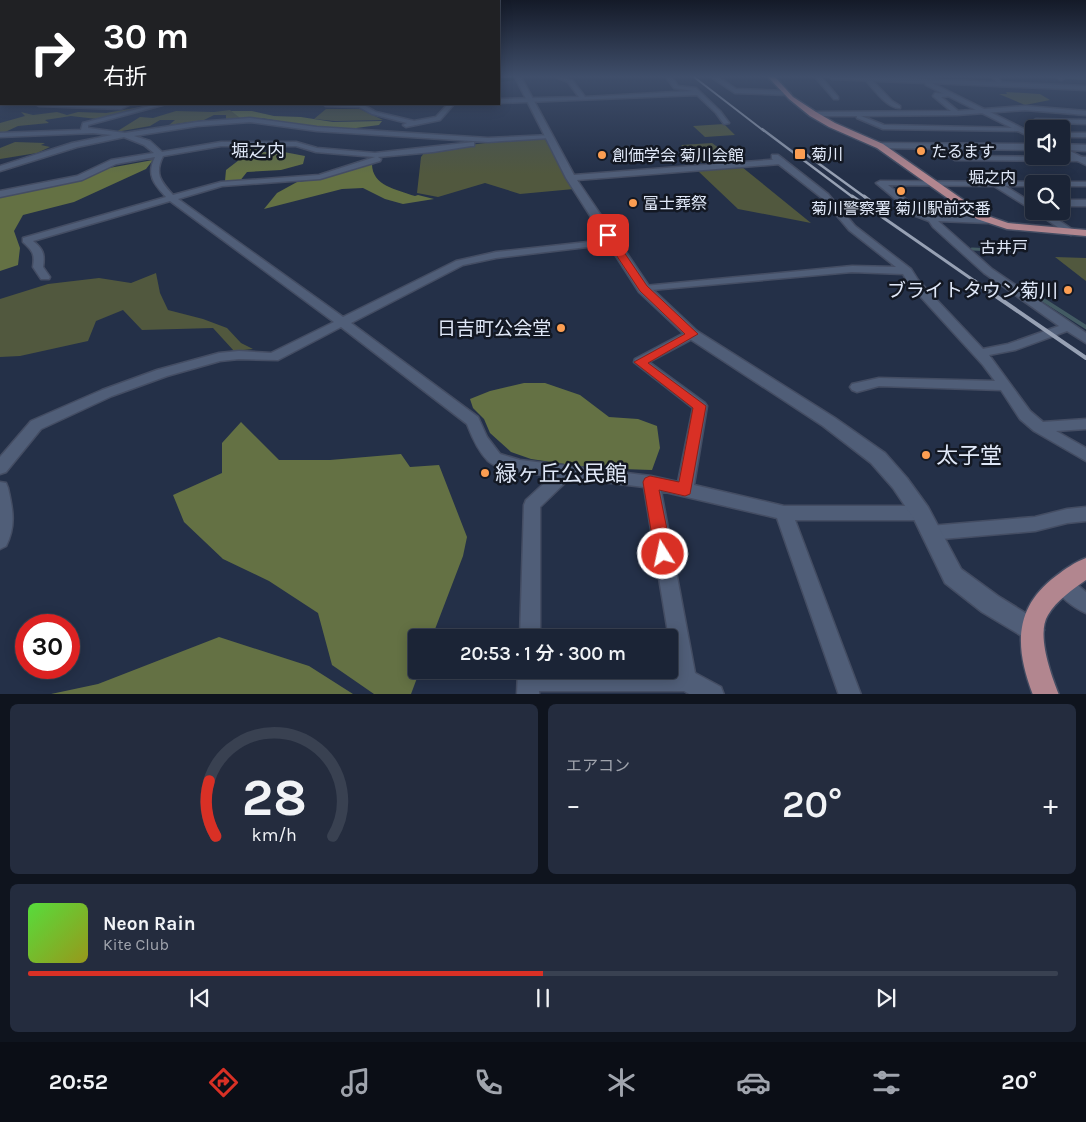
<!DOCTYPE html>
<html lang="ja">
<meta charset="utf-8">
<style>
:root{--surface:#1b2436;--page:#242c3e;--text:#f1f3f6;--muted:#a0a4ad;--line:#394151;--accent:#d93025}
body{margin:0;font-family:Karla,"Noto Sans JP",sans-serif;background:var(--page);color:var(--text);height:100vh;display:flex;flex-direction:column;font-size:19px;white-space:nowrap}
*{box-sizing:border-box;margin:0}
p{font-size:16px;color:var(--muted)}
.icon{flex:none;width:28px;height:28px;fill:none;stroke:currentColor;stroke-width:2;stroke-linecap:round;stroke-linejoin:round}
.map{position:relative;height:694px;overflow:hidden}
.details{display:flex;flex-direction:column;gap:10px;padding:10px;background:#0f141e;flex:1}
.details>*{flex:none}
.top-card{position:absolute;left:0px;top:0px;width:500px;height:105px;box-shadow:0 2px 12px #0003,0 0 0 1px var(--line);background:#202124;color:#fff;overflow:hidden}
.buttons{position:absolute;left:1025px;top:120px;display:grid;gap:10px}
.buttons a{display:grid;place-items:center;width:45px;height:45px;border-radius:5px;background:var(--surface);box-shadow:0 2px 12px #0003,0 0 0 1px var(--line);font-size:25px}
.speed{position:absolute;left:15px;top:614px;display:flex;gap:10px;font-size:25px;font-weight:700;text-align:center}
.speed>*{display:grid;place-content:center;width:65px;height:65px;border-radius:50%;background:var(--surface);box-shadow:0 2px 12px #0003,0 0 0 1px var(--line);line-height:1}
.speed .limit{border:8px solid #d22;background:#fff;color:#111}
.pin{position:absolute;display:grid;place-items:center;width:42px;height:42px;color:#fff;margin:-21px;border-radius:10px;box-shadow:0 2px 8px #0006}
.me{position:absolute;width:55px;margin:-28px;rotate:350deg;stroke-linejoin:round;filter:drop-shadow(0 0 4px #0008)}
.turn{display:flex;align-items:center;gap:18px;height:105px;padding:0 20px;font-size:22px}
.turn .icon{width:65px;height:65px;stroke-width:2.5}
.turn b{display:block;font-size:35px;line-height:42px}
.big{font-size:38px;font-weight:600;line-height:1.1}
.details .widget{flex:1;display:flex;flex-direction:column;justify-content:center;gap:8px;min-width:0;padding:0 18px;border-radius:8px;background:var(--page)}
.details .dial{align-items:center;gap:0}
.dial svg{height:130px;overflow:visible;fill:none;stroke:var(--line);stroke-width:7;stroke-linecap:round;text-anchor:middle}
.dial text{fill:var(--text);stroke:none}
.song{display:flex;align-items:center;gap:15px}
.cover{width:60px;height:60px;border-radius:8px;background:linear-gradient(135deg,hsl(110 70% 55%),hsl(60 70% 35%))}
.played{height:5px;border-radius:2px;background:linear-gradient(90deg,var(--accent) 50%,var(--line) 50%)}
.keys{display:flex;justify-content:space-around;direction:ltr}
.heat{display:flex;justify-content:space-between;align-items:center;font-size:28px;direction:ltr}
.details .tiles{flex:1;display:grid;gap:10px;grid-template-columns:1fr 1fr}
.widget:last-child{grid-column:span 2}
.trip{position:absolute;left:408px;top:629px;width:270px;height:50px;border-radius:5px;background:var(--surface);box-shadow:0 2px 12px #0003,0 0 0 1px var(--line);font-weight:600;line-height:50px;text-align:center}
.tabs{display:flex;height:80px;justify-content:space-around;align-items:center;background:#0b0e16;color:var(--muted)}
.tabs .icon{width:35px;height:35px}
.tabs .on{color:var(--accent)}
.tabs b{font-size:22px;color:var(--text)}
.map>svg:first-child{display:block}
</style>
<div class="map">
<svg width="1086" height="695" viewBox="0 0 1086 695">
<rect width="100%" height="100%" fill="#243048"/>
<!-- green -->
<path fill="#51583e" d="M1006,92L1040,94L1050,100L1025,105L999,94H1007Z
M146,106L97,119L71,116L45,120L49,123L18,126L3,133H0V123L25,116L21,112L33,115L57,112L67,115L78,112L106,113Z
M326,109H360L383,120L335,121L314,119Z
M230,110L241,119L226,120V115H214L204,120L169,125L175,120H160L150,126L116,132L140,117L153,118L176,111L214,112Z
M724,124L735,135L705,137L693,126Z
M544,136L574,189L520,194L485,183L438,197L417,193L421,157L424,153L461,146Z
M15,142L45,143L41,145L50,147L37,153L0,159V148Z
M712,143L735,160L702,163L681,145Z
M742,167L811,223L738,209L698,171Z
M1055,257L1086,258V281L1082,278Z
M156,273L160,293L168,310L203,319L227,328L241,343L253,349L234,351L213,328L142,330L123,310L96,321L88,341L20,356L0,357V299L48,284L99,278L131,283Z"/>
<!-- forest -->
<path fill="#647144" d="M231,111H252L274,116L301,117L333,122L382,121L379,125L356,128L328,129L261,118L241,119Z
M246,145H264L258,152H284L305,156L303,164L281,170L247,172L239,182L225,181L226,170L239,160L230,147Z
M153,160L146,169L74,202L23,215L14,231L20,248L18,265L0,271V195L74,180L109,168Z
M372,162C371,186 396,189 415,196L418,195L434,199L403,204L385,199L363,188L342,189L264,209L277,193L297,182L320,179Z
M524,383H545L580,395L609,417L638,419L657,426L660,448L652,470L592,468L531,459L511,452L490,433L484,419L473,408L470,399L490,391Z
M241,422L279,460H330L401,454L410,467L439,465L467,537L463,556L432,637L416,638V670H420L411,694H374L332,665L318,613L269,581L223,559L184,522L173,495L222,473V443Z
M219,637L309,666L353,694H51L98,684Z"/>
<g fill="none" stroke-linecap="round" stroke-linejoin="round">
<!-- stream-far2 -->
<path stroke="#435b63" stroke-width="2" d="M1050,77L1086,79"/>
<!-- stream-far1 -->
<path stroke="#435b63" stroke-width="3" d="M972,249L1016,251"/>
<!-- stream -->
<path stroke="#435b63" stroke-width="4" d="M1033,296L1045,301L1086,327"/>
<!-- canal -->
<path fill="#001f23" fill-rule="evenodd" d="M508,77H514L516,80L499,82V78H509Z"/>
<defs>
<path id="street" d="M556,77L572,80L585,97L693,91L674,88L666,77H672L678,86L696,88L720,111L729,123L724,124L716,113L697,95L499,103V99L579,97L568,82Z
M711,77H718L736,89L787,91L790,93L787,95L735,93Z
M815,77H821L838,97V99H834Z
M863,77H869L892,101L900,106V108C887,109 872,87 863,77Z
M992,77H998L1004,86H1000Z
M1057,77H1063L1064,78L1061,80Z
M0,78H1V82H0Z
M1,90V94L0,95V91Z
M935,93L952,94V96L941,97L958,111L1025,106L1086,111V115L1025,110L957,115L861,116L884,125L1021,128V130L1019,131L883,129L857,118V116H813L810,114L813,112L951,111L933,96Z
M0,100H1V104H0Z
M36,104L120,105L131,104L121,109L39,106Z
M157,104H166L88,125V128L125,133L197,122L250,118L317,127L488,138L551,135L552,136L549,138L488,142L317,131L250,122L197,126L134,136L150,141L162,152L221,142H296L317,148L375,153L474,142V146H471L433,152L378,157L381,159L380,161L320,179L222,186L178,199L343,317L456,261L496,252L615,239V243L612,244L496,258L463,265L351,323L478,417L487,437L500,454L520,460L651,476L678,482L693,408L634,362L635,359L688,331H696L698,334L696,337L649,362L705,403L707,406L694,485L784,506H921L927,508L929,513L927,518L921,520H795L861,695H839L777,518L661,491L695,673L721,687L724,695H691L684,691H539V695H517L518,670L674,669L644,487L570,478L540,507V638H520L524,505L526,500L552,476C538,474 499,471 488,461C478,451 472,437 467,424L341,327L278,360L239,359L220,361L167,376L112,396L41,429L6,472L0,474V457L31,421L102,390L157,370L219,353L239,351L271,353L334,322L170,201L33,241C43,249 45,254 43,267L50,277L49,279H41L33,267C35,254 33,251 23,242V238L166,197C154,184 146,175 155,157L116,164L82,180L0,197V191L77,176L111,160L154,153L144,145L124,137L77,147L0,171V166L72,143L112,135L93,133L0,137V133L81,130L83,123ZM221,146H296L316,152L375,157L319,175L221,182L173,195C161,182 154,174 163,156Z
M323,104H362L376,112L414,121L436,117L448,104H454L440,120L406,127L403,125L407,123L372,114L359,107L326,106Z
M1036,119L1086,120V124L1034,122L1033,121Z
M1061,130L1068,133H1086V137H1067L1061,135Z
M935,144H941L957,156L1086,157V161L955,160L935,148Z
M772,155H778L828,194L855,226L911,269L918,280L983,349L1008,344L1059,326L984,273L933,227L929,221L916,216L876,183L880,181L1037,182L1038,184H1034V186H1005L1034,204V211L994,186L888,185L922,212L935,217L952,216L990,218L992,220L987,223L938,221L992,269L1086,333V343L1067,331L1015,350L989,355L1030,411L1043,422L1086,419V429L1056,431L1086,448V461L1034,431L1020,419L1001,390L879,386L857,392L852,390L850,387L852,384L879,378L995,381L983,365L909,284L903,274L852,272L640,291L639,289L644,286L852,266L896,267L849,230L822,198L772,159Z
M1058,182H1086V186H1061V184H1057Z
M1061,200H1086V206H1061Z
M1034,211H1045L1076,232L1071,235L1068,234Z
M0,482L6,483L8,488C13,510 16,526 6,546L0,549Z
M1086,507V521L1067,523L1035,531L930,540L924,538L921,533L924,528L930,526L1035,517L1067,509Z
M1062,575L1069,578L1086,592V613C1074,608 1058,596 1053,584L1055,578Z"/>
<path id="secondary" d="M515,77H521L574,175L783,159L785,161L780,164L577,180L649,286L697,331L835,418L885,453L907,478L928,507L961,569L998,596L1040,622L1044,630L1040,638L1032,642L982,612L945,583L914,519L893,488L871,463L823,426L687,337L639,292L566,178Z
M829,77H879L1086,86V90L932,83L1034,134V139L926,85L925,83L832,79Z
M880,143L1034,144V150L877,148L876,146Z
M1061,144L1086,145V151L1068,150L1086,159V165L1061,153Z"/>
<path id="primary" d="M768,77H775L793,97L816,112L835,123L883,144L985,215L1008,223L1086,230V236L1007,229L977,219L877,148L829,127L810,116L789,99Z
M1086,558V580C1072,590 1057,600 1048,615C1036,634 1051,675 1059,695H1033C1015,648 1013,608 1056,576C1065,569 1075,562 1086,558Z"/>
</defs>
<!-- street casing -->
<use href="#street" stroke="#444d63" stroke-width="3"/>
<!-- secondary casing -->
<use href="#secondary" stroke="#444d63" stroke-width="3"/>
<!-- primary casing -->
<use href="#primary" stroke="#444d63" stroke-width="3"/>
<!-- street -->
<use href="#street" fill="#505e78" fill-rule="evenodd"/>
<!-- secondary -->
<use href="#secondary" fill="#505e78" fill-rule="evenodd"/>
<!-- primary -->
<use href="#primary" fill="#b2868f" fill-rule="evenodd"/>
<!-- rail-far3 -->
<path stroke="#97a1b4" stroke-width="2" d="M694,77L764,131"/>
<!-- rail-far2 -->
<path stroke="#97a1b4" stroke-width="2.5" d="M762,129L854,198
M800,150L866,198"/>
<!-- rail-far1 -->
<path stroke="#97a1b4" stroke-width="3" d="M852,196L976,282
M864,196L873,203"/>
<!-- rail -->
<path stroke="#97a1b4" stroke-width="4" d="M974,281L1086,358"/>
</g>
<!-- sky -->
<linearGradient id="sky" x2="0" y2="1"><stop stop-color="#141a28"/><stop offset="0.44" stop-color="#3f4e6a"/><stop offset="1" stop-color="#3f4e6a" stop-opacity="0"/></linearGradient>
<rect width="1086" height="174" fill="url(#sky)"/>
<!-- route -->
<path fill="#d93025" stroke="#8d1f18" d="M608,232L611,233L647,286L698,334L648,363L706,406L690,494L685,496L659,490L672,554L669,559L663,561L658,559L655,554L643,482L645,478L650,476L679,482L693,408L634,362L685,334L640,291L603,235Z"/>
<!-- markers -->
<g fill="#fc9e52" stroke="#131823" stroke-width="2">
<circle cx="921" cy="151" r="5"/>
<rect x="794" y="148" width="12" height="12" rx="2.5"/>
<circle cx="602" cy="155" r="5"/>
<circle cx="901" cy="191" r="5"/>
<circle cx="633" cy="203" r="5"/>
<circle cx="1068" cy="290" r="5"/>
<circle cx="561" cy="328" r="5"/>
<circle cx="926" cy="455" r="5"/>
<circle cx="485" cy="473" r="5"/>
</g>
<g text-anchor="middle" stroke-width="5" stroke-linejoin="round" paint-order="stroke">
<!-- far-poi labels -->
<g font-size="16" fill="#e0e8f8" stroke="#131823" text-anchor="start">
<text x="931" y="157">たるます</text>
<text x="811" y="160">菊川</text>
<text x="612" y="161">創価学会 菊川会館</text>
<text x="643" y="209">富士葬祭</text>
<text x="901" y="214" text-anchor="middle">菊川警察署 菊川駅前交番</text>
</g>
<!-- far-neighbourhood labels -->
<g font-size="16" fill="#e0e8f8" stroke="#131823">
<text x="992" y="183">堀之内</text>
<text x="1004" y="253">古井戸</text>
</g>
<!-- far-quarter labels -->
<g font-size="18" fill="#e0e8f8" stroke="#131823">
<text x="258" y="157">堀之内</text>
</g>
<!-- poi labels -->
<g font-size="19" fill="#e0e8f8" stroke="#131823" text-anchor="end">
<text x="1058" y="297">ブライトタウン菊川</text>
<text x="551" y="335">日吉町公会堂</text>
</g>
<!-- near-poi labels -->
<g font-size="22" fill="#e0e8f8" stroke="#131823" text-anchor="start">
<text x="936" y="463">太子堂</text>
<text x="495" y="481">緑ヶ丘公民館</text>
</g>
</g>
</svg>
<div class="buttons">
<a><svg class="icon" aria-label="sound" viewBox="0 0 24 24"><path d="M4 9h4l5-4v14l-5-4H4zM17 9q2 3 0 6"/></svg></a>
<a><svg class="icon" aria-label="search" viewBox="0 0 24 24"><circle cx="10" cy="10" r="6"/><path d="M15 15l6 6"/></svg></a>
</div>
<div class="speed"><div class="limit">30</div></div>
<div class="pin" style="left:608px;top:235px;background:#d93025"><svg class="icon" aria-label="arrive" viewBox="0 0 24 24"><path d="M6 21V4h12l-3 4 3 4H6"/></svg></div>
<svg class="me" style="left:663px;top:554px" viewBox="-20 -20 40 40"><circle r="17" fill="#d93025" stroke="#fff" stroke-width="3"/><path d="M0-11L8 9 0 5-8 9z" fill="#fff"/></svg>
<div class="trip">20:53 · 1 分 · 300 m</div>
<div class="top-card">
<div class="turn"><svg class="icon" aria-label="right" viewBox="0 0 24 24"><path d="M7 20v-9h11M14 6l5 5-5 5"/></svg><div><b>30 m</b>右折</div></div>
</div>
</div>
<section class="details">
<div class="tiles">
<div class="widget dial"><svg viewBox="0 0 100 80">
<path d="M14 69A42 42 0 1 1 86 69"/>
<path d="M14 69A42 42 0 0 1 10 35" stroke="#d93025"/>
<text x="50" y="56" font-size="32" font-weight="700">28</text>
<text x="50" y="72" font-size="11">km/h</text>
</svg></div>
<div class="widget"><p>エアコン</p>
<div class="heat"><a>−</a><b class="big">20°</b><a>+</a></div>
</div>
<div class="widget">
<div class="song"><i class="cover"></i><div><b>Neon Rain</b><p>Kite Club</p></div></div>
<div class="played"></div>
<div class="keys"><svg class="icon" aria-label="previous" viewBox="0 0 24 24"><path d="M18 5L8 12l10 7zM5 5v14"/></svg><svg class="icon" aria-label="pause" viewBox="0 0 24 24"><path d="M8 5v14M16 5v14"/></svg><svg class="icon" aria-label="next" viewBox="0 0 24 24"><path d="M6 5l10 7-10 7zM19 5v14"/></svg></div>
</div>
</div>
</section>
<nav class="tabs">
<b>20:52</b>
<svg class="icon on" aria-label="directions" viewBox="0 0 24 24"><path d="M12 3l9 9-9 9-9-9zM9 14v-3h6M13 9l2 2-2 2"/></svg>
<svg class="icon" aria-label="music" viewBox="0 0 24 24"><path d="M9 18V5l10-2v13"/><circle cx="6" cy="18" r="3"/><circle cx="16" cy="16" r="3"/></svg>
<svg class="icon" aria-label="phone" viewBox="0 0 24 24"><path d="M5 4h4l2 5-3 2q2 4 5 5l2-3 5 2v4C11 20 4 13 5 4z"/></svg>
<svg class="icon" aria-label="climate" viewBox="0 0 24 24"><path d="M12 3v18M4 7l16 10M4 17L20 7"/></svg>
<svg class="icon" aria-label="car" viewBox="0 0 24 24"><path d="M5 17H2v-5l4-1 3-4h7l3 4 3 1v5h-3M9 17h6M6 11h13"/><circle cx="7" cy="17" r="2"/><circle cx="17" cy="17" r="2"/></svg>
<svg class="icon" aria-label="filters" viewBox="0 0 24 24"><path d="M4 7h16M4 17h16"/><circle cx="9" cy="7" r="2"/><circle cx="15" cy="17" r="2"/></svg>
<b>20°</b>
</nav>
